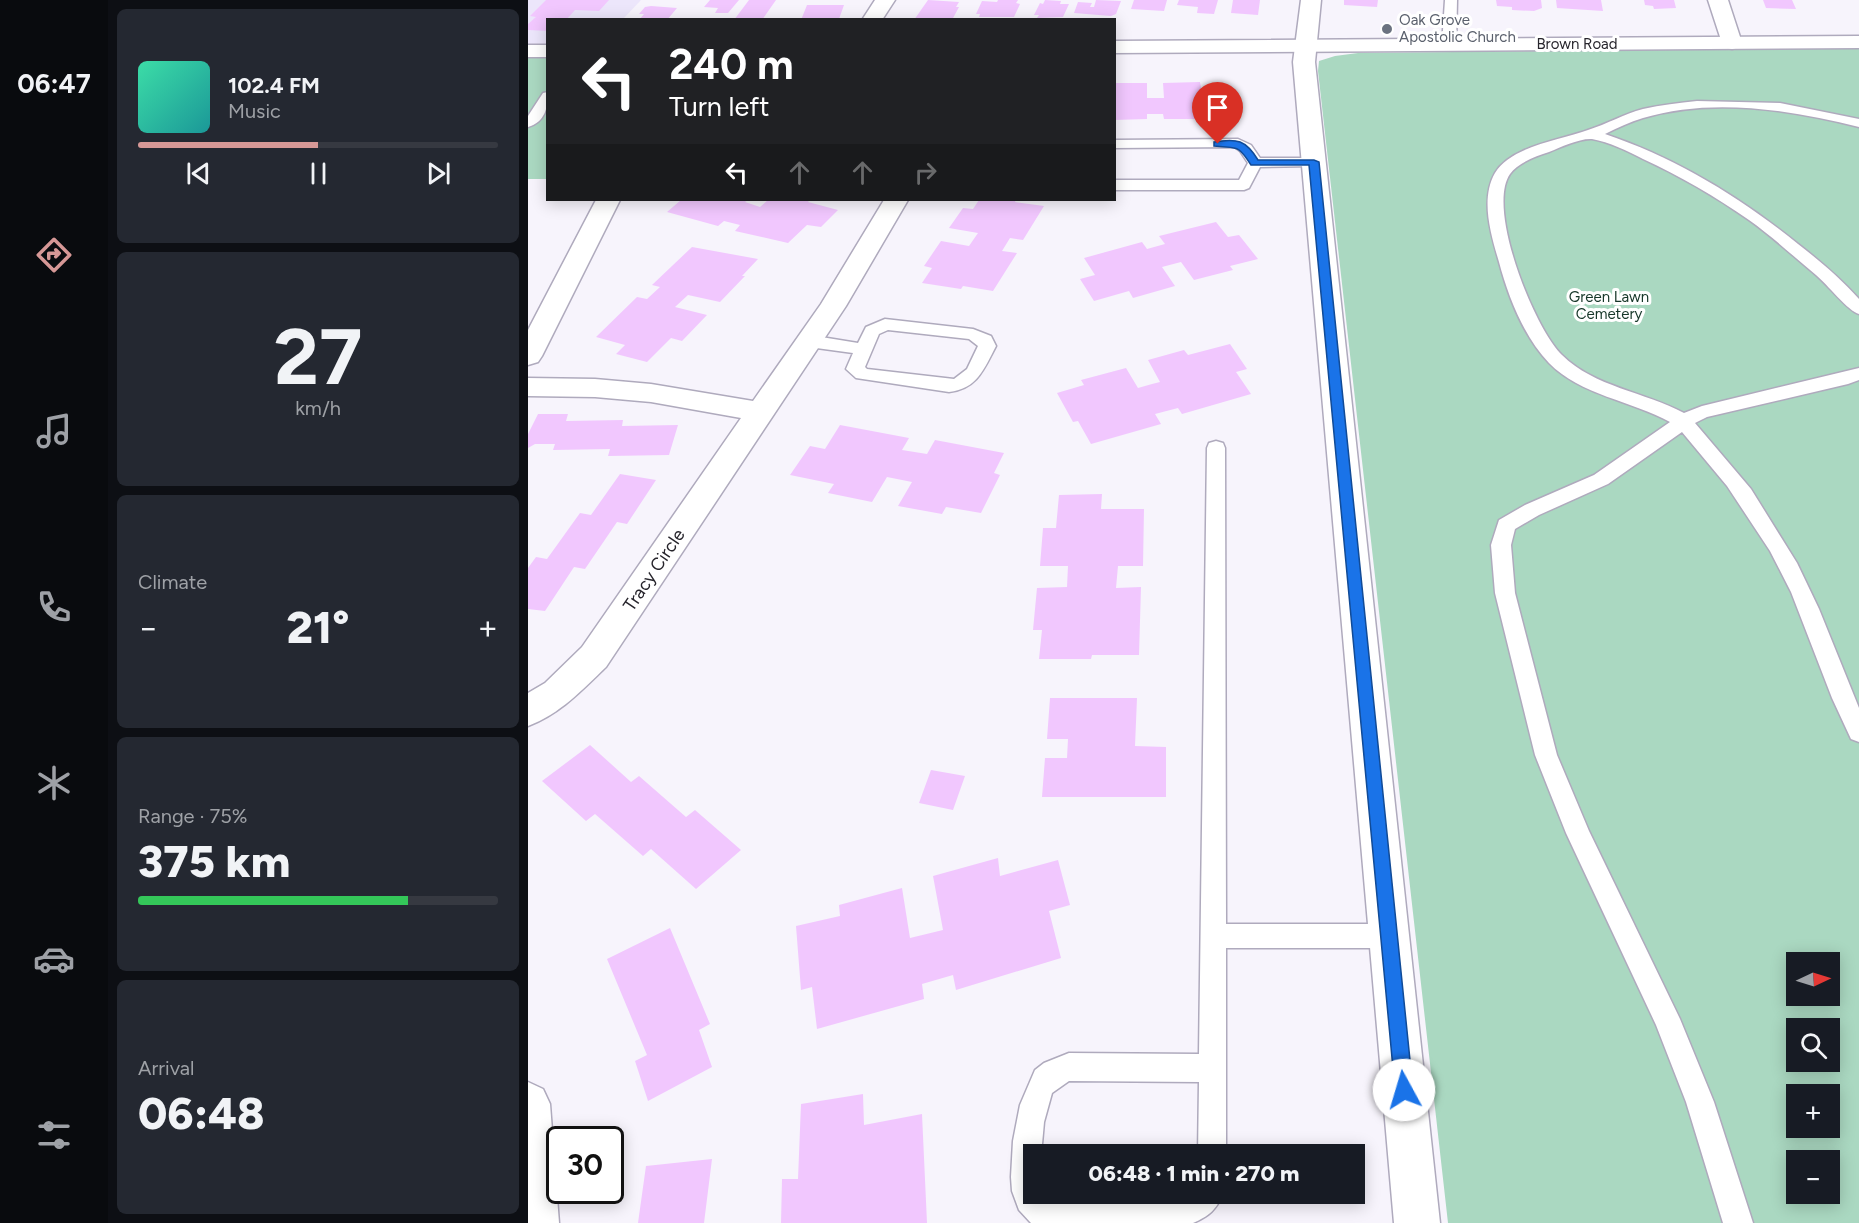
<!DOCTYPE html>
<meta charset="utf-8">
<style>
:root{--surface:#171b24;--page:#242831;--text:#f1f3f6;--muted:#9ea1a6;--line:#363941;--accent:#d69896}
body{margin:0;font-family:Figtree,sans-serif;background:var(--page);color:var(--text);height:100vh;display:flex;flex-direction:column;font-size:22px;white-space:nowrap}
*{box-sizing:border-box;margin:0}
p{font-size:20px;color:var(--muted)}
.icon{flex:none;width:33px;height:33px;fill:none;stroke:currentColor;stroke-width:2;stroke-linecap:round;stroke-linejoin:round}
.map{position:relative;flex:1;overflow:hidden}
.drawer{display:flex;flex-direction:column;gap:9px;padding:9px;background:#0d0f14;width:420px}
.drawer>*{flex:none}
.banner{position:absolute;left:18px;top:18px;width:570px;height:183px;border-radius:0px;box-shadow:0 3px 15px #0003;background:#202124;color:#fff;overflow:hidden}
.needle{width:39px;rotate:86deg}
.fabs{position:absolute;left:1258px;top:952px;display:grid;gap:12px}
.fabs a{display:grid;place-items:center;width:54px;height:54px;border-radius:0px;background:var(--surface);box-shadow:0 3px 15px #0003;font-size:30px}
.speed{position:absolute;left:18px;top:1126px;display:flex;gap:12px;font-size:30px;font-weight:700;text-align:center}
.speed>*{display:grid;place-content:center;width:78px;height:78px;border-radius:50%;background:var(--surface);box-shadow:0 3px 15px #0003;line-height:1}
.speed .limit{border:3px solid #111;border-radius:9px;background:#fff;color:#111}
.pin{position:absolute;display:grid;place-items:center;width:51px;height:51px;color:#fff;margin:-62px -26px;border-radius:50% 50% 50% 0;rotate:-45deg;box-shadow:0 0 6px #0007}
.pin .icon{rotate:45deg}
.me{position:absolute;width:66px;margin:-33px;rotate:354deg;stroke-linejoin:round;filter:drop-shadow(0 0 4px #0008)}
.turn{display:flex;align-items:center;gap:21px;height:126px;padding:0 24px;font-size:27px}
.turn .icon{width:78px;height:78px;stroke-width:2.5}
.turn b{display:block;font-size:42px;line-height:51px}
.lanes{display:flex;align-items:center;height:57px;padding:0 24px;background:#0003;justify-content:center;gap:30px;direction:ltr}
.lanes .off{opacity:.35}
.big{font-size:45px;font-weight:800;line-height:1.1}
.drawer .card{flex:1;display:flex;flex-direction:column;justify-content:center;gap:9px;min-width:0;padding:0 21px;border-radius:9px;background:var(--page)}
.drawer .dial{align-items:center;gap:0}
.dial b{font-size:78px;line-height:1}
.song{display:flex;align-items:center;gap:18px}
.cover{width:72px;height:72px;border-radius:9px;background:linear-gradient(135deg,hsl(160 70% 55%),hsl(180 70% 35%))}
.played{height:6px;border-radius:3px;background:linear-gradient(90deg,var(--accent) 50%,var(--line) 50%)}
.keys{display:flex;justify-content:space-around;direction:ltr}
.heat{display:flex;justify-content:space-between;align-items:center;font-size:33px;direction:ltr}
.charge{height:9px;border-radius:4px;background:linear-gradient(90deg,#34c759 75%,var(--line) 0)}
.trip{position:absolute;left:495px;top:1144px;width:342px;height:60px;border-radius:0px;background:var(--surface);box-shadow:0 3px 15px #0003;font-weight:800;line-height:60px;text-align:center}
main{display:flex;flex:1;min-height:0}
.dock{display:flex;flex-direction:column;width:108px;justify-content:space-around;align-items:center;background:#090b0e;color:var(--muted)}
.dock .icon{width:42px;height:42px}
.dock .current{color:var(--accent)}
.dock b{font-size:27px;color:var(--text)}
.map>svg:first-child{display:block}
</style>
<main>
<nav class="dock">
<b>06:47</b>
<svg class="icon current" aria-label="directions" viewBox="0 0 24 24"><path d="M12 3l9 9-9 9-9-9zM9 14v-3h6M13 9l2 2-2 2"/></svg>
<svg class="icon" aria-label="music" viewBox="0 0 24 24"><path d="M9 18V5l10-2v13"/><circle cx="6" cy="18" r="3"/><circle cx="16" cy="16" r="3"/></svg>
<svg class="icon" aria-label="phone" viewBox="0 0 24 24"><path d="M5 4h4l2 5-3 2q2 4 5 5l2-3 5 2v4C11 20 4 13 5 4z"/></svg>
<svg class="icon" aria-label="climate" viewBox="0 0 24 24"><path d="M12 3v18M4 7l16 10M4 17L20 7"/></svg>
<svg class="icon" aria-label="car" viewBox="0 0 24 24"><path d="M5 17H2v-5l4-1 3-4h7l3 4 3 1v5h-3M9 17h6M6 11h13"/><circle cx="7" cy="17" r="2"/><circle cx="17" cy="17" r="2"/></svg>
<svg class="icon" aria-label="filters" viewBox="0 0 24 24"><path d="M4 7h16M4 17h16"/><circle cx="9" cy="7" r="2"/><circle cx="15" cy="17" r="2"/></svg>
</nav>
<section class="drawer">
<div class="card">
<div class="song"><i class="cover"></i><div><b>102.4 FM</b><p>Music</p></div></div>
<div class="played"></div>
<div class="keys"><svg class="icon" aria-label="previous" viewBox="0 0 24 24"><path d="M18 5L8 12l10 7zM5 5v14"/></svg><svg class="icon" aria-label="pause" viewBox="0 0 24 24"><path d="M8 5v14M16 5v14"/></svg><svg class="icon" aria-label="next" viewBox="0 0 24 24"><path d="M6 5l10 7-10 7zM19 5v14"/></svg></div>
</div>
<div class="card dial"><b>27</b><p>km/h</p></div>
<div class="card"><p>Climate</p>
<div class="heat"><a>−</a><b class="big">21°</b><a>+</a></div>
</div>
<div class="card"><p>Range · 75%</p><b class="big">375 km</b><div class="charge"></div></div>
<div class="card"><p>Arrival</p><b class="big">06:48</b></div>
</section>
<div class="map">
<svg width="1331" height="1223" viewBox="0 0 1331 1223">
<rect width="100%" height="100%" fill="#f7f4fc"/>
<!-- built -->
<path fill="#ece6fb" d="M0,0H113L95,19L20,20L19,179H0Z"/>
<!-- green -->
<path fill="#aad8c1" fill-rule="evenodd" d="M1331,48V1223H920L790,71L791,61L807,56L830,53ZM1269,963H1302V996H1269ZM1269,1029H1302V1062H1269ZM1269,1095H1302V1128H1269ZM1269,1161H1302V1194H1269Z
M0,52H19V179H0Z"/>
<!-- building -->
<path fill="#f1c7fe" d="M18,0H81L71,11L47,10L38,20H20V31L0,30V24L8,17L2,16Z
M182,0H211L200,13H187L190,8L176,7Z
M221,0H248L234,20H206Z
M400,0L431,2L428,7H431L424,20H386Z
M470,0H490L488,3L492,4L486,17H451L452,14H448L454,1L469,2Z
M517,0L533,1L532,4H541L535,17L509,18L511,15H506L512,3L515,4Z
M568,0L593,1L588,14L583,16L546,13L550,2L564,3L562,7H566Z
M606,0H639L636,11L603,9Z
M651,0H690L686,14L669,13L670,7L649,5Z
M705,0H732L730,15L703,13Z
M816,0H850L849,7L816,5Z
M968,0H1013L1014,8L1006,11L984,10V7L969,6Z
M1028,0H1073L1075,11L1029,8Z
M1116,0H1146L1148,8L1126,9L1125,6L1117,5Z
M1235,0H1264L1268,9L1238,8Z
M279,5H316L311,19L273,20Z
M117,7L123,6L149,8L139,20H111L116,14H111Z
M672,82L673,88L704,87L705,100H693L695,119H636L635,114H619V119L586,120V83H619V98H636L635,83Z
M153,200H220L217,202L232,207L240,200H282L280,202L310,210L293,227L279,225L260,243L207,231L212,225L196,221L190,226L139,212Z
M451,200H488L487,202L516,206L495,240L482,238L474,251L489,253L465,291L435,286L433,289L394,283L404,268L396,266L413,241L441,246L450,233L421,228L435,208L445,209Z
M688,222L700,237L711,235L730,259L702,266L705,270L666,280L653,262L634,267L647,286L605,298L601,291L566,301L552,279L567,275L556,258L614,242L619,249L637,244L631,236Z
M164,247L230,259L214,276H217L192,302L160,295L147,307L179,315L154,341L143,338L119,362L88,354L97,345L68,337L109,297L119,299L132,287L124,285Z
M702,344L719,369L708,372L723,394L654,414L650,408L627,414L633,424L563,444L550,421L545,422L529,393L556,385L553,380L598,368L610,388L624,384L632,382L620,360L656,350L660,355Z
M10,414H40L38,421L95,420L94,426L150,425L141,455L80,456L82,449L25,450L27,444H7L0,448V434Z
M312,425L381,438L374,450L399,454L407,440L476,453L466,473L472,475L453,513L418,507L414,514L370,506L384,482L359,477L344,502L300,493L306,484L262,475L282,446L297,449Z
M92,474L128,480L99,524L89,522L57,569L46,567L17,611L0,609V568L8,557L19,559L52,513L63,515Z
M574,494L573,509H616L615,566H590L588,588L613,587L611,655H564L563,659H511L514,630H505L509,588L539,587L540,566H512L515,528H528L531,495Z
M522,698H609L607,746L638,747V797H514L517,758H539L540,739H519Z
M62,745L103,782L111,776L158,817L167,810L213,850L168,889L123,849L115,856L67,814L58,821L14,781Z
M403,770L437,776L425,810L391,803Z
M470,858L472,876L530,860L542,905L521,911L533,958L428,990L425,975L394,984L396,999L289,1029L284,987L273,990L268,926L312,916L311,905L374,888L382,938L415,930L405,876Z
M142,928L182,1024L171,1030L184,1067L120,1101L107,1061L119,1055L79,959Z
M335,1094L336,1125L394,1114L399,1223H253L254,1179H270L273,1104Z
M184,1159L176,1223H110L118,1166Z"/>
<g fill="none" stroke-linecap="round" stroke-linejoin="round">
<defs>
<path id="lane" d="M917,0H929L928,45L921,49L914,45Z
M20,92C20,108 17,122 0,127V116L15,93Z
M1169,101L1252,103L1331,119V127C1263,110 1184,97 1115,118C1102,122 1089,128 1077,134C1148,158 1212,197 1270,244C1292,261 1312,278 1331,299V314C1321,312 1299,284 1288,275C1266,257 1245,237 1221,220C1188,197 1152,176 1115,159C1100,151 1081,142 1064,139C1052,138 1033,147 1021,152C1008,156 990,163 982,174C958,208 1006,328 1034,355C1066,387 1117,392 1156,413L1174,406L1331,368V380L1320,384L1179,417L1167,423L1223,489L1269,563L1291,609L1331,708V742L1323,739L1304,698L1263,592L1242,551L1199,486L1154,432L1080,484L1011,515L987,529L983,545L987,593L1029,755L1061,831L1152,1019L1186,1102L1225,1223H1195L1158,1102L1128,1025L1038,833L1007,755L967,593L963,545L971,520L997,505L1066,475L1142,422C1104,401 1052,395 1021,363C996,337 980,296 971,262C963,235 952,199 967,173C983,146 1033,140 1060,130C1079,124 1096,114 1115,109C1133,105 1151,103 1169,101Z
M710,139L723,145L732,158H786L793,162L786,166L732,167L721,188L716,190H586V180H711L720,163L712,151L707,147L586,148V140Z
M357,319L445,329L463,336L468,346C456,369 449,389 421,392L328,378L318,369L325,353L281,347L275,345L272,341L275,337L281,335L330,343L338,327ZM360,330L441,339L450,346L439,369L426,379L339,369L337,367L351,334Z
M688,441L695,443L697,448L698,924H861L870,928L874,936L870,944L861,948H698V1155H670L671,1082L541,1081L524,1093L516,1122L513,1155H506V1194H514L522,1200L646,1198L661,1194H695C688,1210 681,1216 665,1223H503L491,1210L484,1191L483,1177L485,1141L492,1105L507,1070L516,1063L541,1053L671,1054L679,448L681,443Z"/>
<path id="street" d="M347,0H367L354,20H334Z
M773,0H793L787,62L912,1223H866L765,62Z
M1180,0H1200L1214,43L1211,47L1204,49L1197,47L1194,43Z
M68,200H92L14,356L10,362L0,365V330Z
M356,200H380L318,306L78,667C54,690 32,714 0,726V693L17,683L54,647L213,418L123,402L67,397L0,396V378L67,379L123,384L225,401L293,304Z
M0,1082L15,1089L22,1104L31,1223H0Z"/>
<path id="secondary" d="M1331,36V48L586,53V41Z
M0,45H20V57H0Z"/>
</defs>
<!-- lane casing -->
<use href="#lane" stroke="#afaabd" stroke-width="3"/>
<!-- street casing -->
<use href="#street" stroke="#afaabd" stroke-width="3"/>
<!-- secondary casing -->
<use href="#secondary" stroke="#afaabd" stroke-width="3"/>
<!-- lane -->
<use href="#lane" fill="#fff" fill-rule="evenodd"/>
<!-- street -->
<use href="#street" fill="#fff" fill-rule="evenodd"/>
<!-- secondary -->
<use href="#secondary" fill="#fff" fill-rule="evenodd"/>
</g>
<!-- route -->
<path fill="#1a73e8" stroke="#114b97" stroke-width="1.5" d="M686,142C709,138 718,140 730,160H786L791,162L885,1090L883,1097L876,1099L870,1097L867,1090L781,165H723C709,143 709,149 686,146Z"/>
<!-- markers -->
<circle fill="#6b7280" stroke="#fff" stroke-width="2" cx="859" cy="29" r="6"/>
<g text-anchor="middle" stroke-width="6" stroke-linejoin="round" paint-order="stroke">
<!-- far-worship labels -->
<g font-size="15" fill="#5b616d" stroke="#fff" text-anchor="start">
<text x="871" y="25">Oak Grove<tspan x="871" dy="17">Apostolic Church</tspan></text>
</g>
<!-- far-street labels -->
<g font-size="15" fill="#27252c" stroke="#fff">
<text x="1049" y="49">Brown Road</text>
</g>
<!-- far-park labels -->
<g font-size="15" fill="#153628" stroke="#fff">
<text x="1081" y="302">Green Lawn<tspan x="1081" dy="17">Cemetery</tspan></text>
</g>
<!-- street labels -->
<g font-size="18" fill="#27252c" stroke="#fff">
<text transform="translate(126 570) rotate(-56)" y="6">Tracy Circle</text>
</g>
</g>
</svg>
<div class="fabs">
<a><svg class="needle" viewBox="-14 -14 28 28"><path d="M0-13l5 13h-10z" fill="#e53935"/><path d="M0 13l5-13h-10z" fill="#9ea1a6"/></svg></a>
<a><svg class="icon" aria-label="search" viewBox="0 0 24 24"><circle cx="10" cy="10" r="6"/><path d="M15 15l6 6"/></svg></a>
<a>+</a>
<a>−</a>
</div>
<div class="speed"><div class="limit">30</div></div>
<div class="pin" style="left:690px;top:144px;background:#d93025"><svg class="icon" aria-label="arrive" viewBox="0 0 24 24"><path d="M6 21V4h12l-3 4 3 4H6"/></svg></div>
<svg class="me" style="left:876px;top:1090px" viewBox="-20 -20 40 40"><circle r="19" fill="#fff"/><path d="M0-13L10 11 0 6-10 11z" fill="#1a73e8"/></svg>
<div class="trip">06:48 · 1 min · 270 m</div>
<div class="banner">
<div class="turn"><svg class="icon" aria-label="left" viewBox="0 0 24 24"><path d="M17 20v-9H6M10 6l-5 5 5 5"/></svg><div><b>240 m</b>Turn left</div></div>
<div class="lanes"><svg class="icon" aria-label="left" viewBox="0 0 24 24"><path d="M17 20v-9H6M10 6l-5 5 5 5"/></svg><svg class="icon off" aria-label="ahead" viewBox="0 0 24 24"><path d="M12 20V5M6 11l6-6 6 6"/></svg><svg class="icon off" aria-label="ahead" viewBox="0 0 24 24"><path d="M12 20V5M6 11l6-6 6 6"/></svg><svg class="icon off" aria-label="right" viewBox="0 0 24 24"><path d="M7 20v-9h11M14 6l5 5-5 5"/></svg></div>
</div>
</div>
</main>
